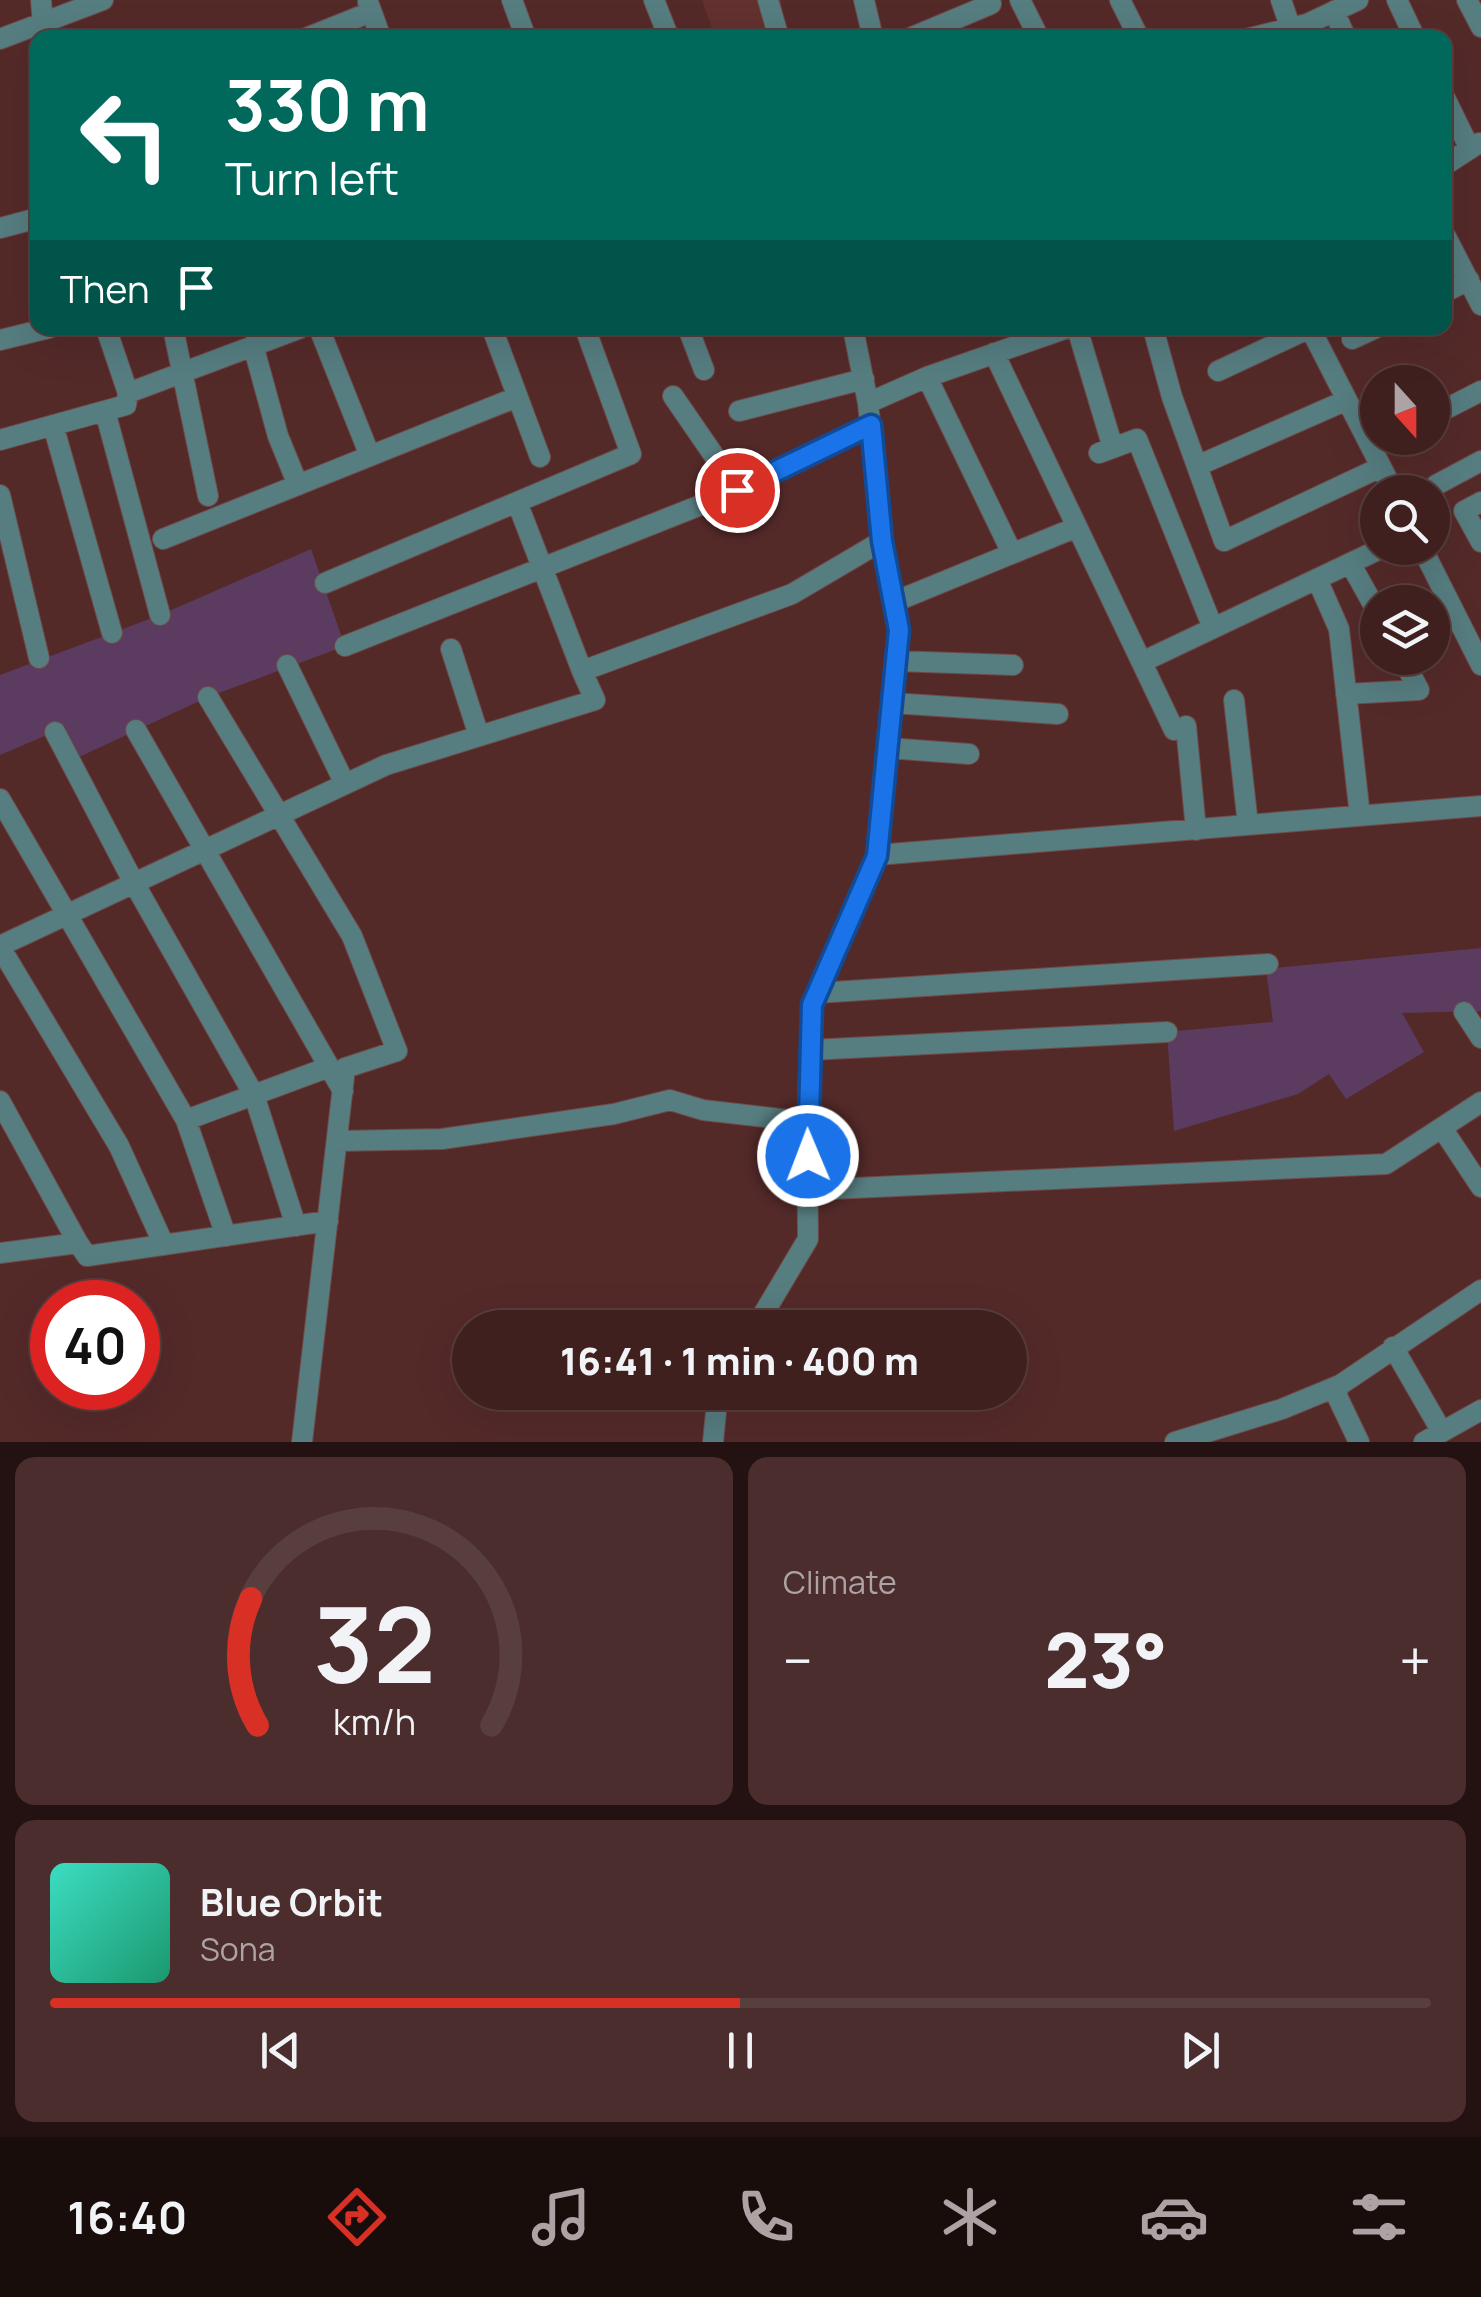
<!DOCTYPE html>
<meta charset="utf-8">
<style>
:root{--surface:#3f201f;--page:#4a2d2c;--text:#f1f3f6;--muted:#ada3a4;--line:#583e3d;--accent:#d93025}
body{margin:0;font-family:Manrope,sans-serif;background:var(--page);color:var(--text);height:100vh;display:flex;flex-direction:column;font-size:38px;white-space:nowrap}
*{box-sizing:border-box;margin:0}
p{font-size:32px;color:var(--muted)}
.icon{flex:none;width:55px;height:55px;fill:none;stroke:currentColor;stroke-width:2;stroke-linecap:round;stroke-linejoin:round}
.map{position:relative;height:1442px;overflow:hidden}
.sheet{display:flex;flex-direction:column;gap:15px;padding:15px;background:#231211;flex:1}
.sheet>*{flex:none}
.banner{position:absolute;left:30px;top:30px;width:1422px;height:305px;border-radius:20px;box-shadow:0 10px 40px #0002,0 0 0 2px var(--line);background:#00695c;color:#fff;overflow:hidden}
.needle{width:65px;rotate:159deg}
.buttons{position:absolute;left:1360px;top:365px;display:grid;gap:20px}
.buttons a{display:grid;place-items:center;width:90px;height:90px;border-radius:50%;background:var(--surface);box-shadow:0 10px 40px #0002,0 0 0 2px var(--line);font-size:50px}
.speed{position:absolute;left:30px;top:1280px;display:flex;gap:20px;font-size:50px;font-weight:700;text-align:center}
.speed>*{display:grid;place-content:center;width:130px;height:130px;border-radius:50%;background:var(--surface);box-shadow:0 10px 40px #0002,0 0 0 2px var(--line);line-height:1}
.speed .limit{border:15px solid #d22;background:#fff;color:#111}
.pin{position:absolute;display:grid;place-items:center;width:85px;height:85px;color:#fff;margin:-42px;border:5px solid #fff;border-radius:50%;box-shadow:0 2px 10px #0007}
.me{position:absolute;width:110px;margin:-55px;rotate:359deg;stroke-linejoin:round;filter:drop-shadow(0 0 8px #0008)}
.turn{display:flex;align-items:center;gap:35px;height:210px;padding:0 30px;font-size:45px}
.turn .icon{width:130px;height:130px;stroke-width:2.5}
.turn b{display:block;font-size:70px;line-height:85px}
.then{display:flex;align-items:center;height:95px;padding:0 30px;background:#0003;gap:20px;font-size:38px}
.big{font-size:75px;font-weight:800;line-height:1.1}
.sheet .card{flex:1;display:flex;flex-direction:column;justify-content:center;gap:15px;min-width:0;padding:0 35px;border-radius:20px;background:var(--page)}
.sheet .dial{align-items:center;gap:0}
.dial svg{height:260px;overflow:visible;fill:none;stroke:var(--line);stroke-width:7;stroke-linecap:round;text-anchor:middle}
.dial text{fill:var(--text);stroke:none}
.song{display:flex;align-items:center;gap:30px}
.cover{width:120px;height:120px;border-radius:15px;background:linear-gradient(135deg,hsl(170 70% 55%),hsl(160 70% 35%))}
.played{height:10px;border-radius:5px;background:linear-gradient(90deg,var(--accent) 50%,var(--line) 50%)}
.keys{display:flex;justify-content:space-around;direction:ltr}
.heat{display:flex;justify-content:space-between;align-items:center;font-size:55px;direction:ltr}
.sheet .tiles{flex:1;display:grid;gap:15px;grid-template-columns:1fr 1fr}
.card:last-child{grid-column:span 2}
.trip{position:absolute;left:452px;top:1310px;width:575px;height:100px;border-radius:50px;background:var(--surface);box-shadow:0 10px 40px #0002,0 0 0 2px var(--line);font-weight:800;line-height:100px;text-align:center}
.dock{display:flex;height:160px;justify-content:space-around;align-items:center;background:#190d0c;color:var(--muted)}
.dock .icon{width:70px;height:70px}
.dock .current{color:var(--accent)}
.dock b{font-size:45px;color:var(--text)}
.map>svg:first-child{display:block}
</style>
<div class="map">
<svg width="1481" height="1442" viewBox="0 0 1481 1442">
<rect width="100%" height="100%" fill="#542a29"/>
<!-- built -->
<path fill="#623130" d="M702,0H781L783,37H715Z"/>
<!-- green -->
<path fill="#5b3b60" d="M311,549L345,646L208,697L77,758L61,729L0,755V675L160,615Z
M1481,948V1011L1402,1013L1424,1052L1346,1099L1329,1074L1298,1094L1174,1131L1167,1032L1273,1022L1266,969Z"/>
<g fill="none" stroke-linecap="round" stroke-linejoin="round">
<defs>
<path id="minor" d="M41,0L44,38
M512,0L526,38
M654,0L669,38
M768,0L779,38
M864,0L873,38
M1020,0L1039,38
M1120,0L1139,38
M1281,0L1294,38
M1397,0L1415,38
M1467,0L1481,27
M368,2L381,38
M1334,11L1346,38
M306,38L371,12
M910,38L991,4L990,0
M1250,38L1307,24L1358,0
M0,39L103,0
M1445,98L1470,149
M1445,165L1479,143
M0,228L38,218
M1445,235L1481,305
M1445,292L1469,280
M106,328L128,393
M173,328L208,496
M319,328L370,456
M492,328L540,457
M688,328L704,370
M1077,328L1113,448
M1153,328L1172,397L1224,541L1381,467
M1310,328L1394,492
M1352,339L1376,328
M0,340L49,328
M253,345L278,436L298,485
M994,353L1174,730
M1218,371L1310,328
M927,377L1012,553
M673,396L737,489
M868,403L927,377L1067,328
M105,411L160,615
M739,411L864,379
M1432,416L1481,391
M53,425L112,633
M0,440L126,405L128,393L301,328
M1099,453L1137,439L1213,628
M1197,466L1347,400
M1436,485L1481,461
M0,495L39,658
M517,502L582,671
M1481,502L1464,511L1481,542
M163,539L517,397
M1422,548L1481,665
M1350,563L1378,613
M1317,579L1339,629L1360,816
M325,583L631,454L585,328
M894,602L1077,527
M345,646L716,499L871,425
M451,649L479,736
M896,661L1013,665
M1142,662L1382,548
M287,665L345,784
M1346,694L1419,690L1402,658
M208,697L352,936L397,1051L345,1068L302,1442
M1234,700L1248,825
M892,703L1058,714
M1186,726L1196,830
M136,730L343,1091
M55,732L134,883L254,1095L296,1226
M888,748L969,754
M0,799L186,1120
M877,855L1481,806
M0,946L386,765L595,700L582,671L792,594L882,541
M0,947L119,1146L164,1245
M817,993L1268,964
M1464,1012L1481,1038
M810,1050L1167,1032
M0,1101L78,1243
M1442,1128L1481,1187
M337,1141L442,1139L614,1114L670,1100L703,1110L807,1122
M810,1190L1386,1164L1481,1102
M226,1236L186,1120L329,1067
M0,1253L78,1243L87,1256L328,1221
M755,1328L808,1239L807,1122L812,1005L877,855L899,630L882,541L868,403L853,328
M1393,1347L1442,1432
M713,1442L718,1392
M1175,1442L1282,1409L1340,1385
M1359,1442L1336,1394L1340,1385L1481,1290
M1424,1442L1481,1410"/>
</defs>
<!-- minor casing -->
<use href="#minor" stroke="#6f4a49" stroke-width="22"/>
<!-- minor -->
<use href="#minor" stroke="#567d80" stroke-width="20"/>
</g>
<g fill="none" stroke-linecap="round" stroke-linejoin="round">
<defs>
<path id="route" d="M737,490L871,425L882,541L899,630L877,856L812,1005L808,1156"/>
</defs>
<!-- route casing -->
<use href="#route" stroke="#114b97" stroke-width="25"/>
<!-- route -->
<use href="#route" stroke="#1a73e8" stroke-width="18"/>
</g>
</svg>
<div class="buttons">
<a><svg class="needle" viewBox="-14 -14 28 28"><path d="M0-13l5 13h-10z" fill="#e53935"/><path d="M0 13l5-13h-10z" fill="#ada3a4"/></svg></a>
<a><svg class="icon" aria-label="search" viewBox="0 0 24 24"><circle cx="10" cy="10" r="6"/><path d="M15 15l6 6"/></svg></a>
<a><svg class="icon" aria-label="layers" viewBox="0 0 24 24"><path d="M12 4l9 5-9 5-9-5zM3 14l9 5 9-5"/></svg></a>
</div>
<div class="speed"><div class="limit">40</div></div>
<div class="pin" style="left:737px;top:490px;background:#d93025"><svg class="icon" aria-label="arrive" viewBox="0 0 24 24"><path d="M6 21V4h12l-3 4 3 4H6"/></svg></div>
<svg class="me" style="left:808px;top:1156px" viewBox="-20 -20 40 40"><circle r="17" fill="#1a73e8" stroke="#fff" stroke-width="3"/><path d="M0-11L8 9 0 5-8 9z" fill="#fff"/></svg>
<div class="trip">16:41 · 1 min · 400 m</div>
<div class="banner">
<div class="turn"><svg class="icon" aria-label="left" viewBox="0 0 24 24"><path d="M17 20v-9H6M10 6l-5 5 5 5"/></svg><div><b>330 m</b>Turn left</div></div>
<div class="then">Then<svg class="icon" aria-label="arrive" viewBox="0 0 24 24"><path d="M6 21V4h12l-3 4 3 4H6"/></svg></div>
</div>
</div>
<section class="sheet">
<div class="tiles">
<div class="card dial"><svg viewBox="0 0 100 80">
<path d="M14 69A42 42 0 1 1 86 69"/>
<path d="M14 69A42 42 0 0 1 12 30" stroke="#d93025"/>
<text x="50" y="56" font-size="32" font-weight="700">32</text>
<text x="50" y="72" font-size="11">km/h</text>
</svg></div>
<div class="card"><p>Climate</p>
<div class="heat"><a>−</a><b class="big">23°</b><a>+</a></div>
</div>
<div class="card">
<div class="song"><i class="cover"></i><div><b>Blue Orbit</b><p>Sona</p></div></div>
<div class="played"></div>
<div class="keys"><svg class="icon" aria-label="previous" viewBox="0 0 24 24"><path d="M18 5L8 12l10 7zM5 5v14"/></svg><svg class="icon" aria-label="pause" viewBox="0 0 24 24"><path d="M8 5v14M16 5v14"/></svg><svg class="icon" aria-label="next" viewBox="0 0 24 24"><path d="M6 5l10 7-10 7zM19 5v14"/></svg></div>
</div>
</div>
</section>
<nav class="dock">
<b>16:40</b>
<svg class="icon current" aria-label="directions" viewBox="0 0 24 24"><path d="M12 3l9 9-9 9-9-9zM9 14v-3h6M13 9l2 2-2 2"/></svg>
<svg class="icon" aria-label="music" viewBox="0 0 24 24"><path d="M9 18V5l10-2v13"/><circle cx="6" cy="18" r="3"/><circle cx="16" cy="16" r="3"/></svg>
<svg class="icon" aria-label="phone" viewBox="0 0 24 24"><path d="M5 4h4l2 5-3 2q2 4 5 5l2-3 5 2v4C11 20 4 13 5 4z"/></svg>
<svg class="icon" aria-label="climate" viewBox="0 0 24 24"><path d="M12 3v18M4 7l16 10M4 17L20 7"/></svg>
<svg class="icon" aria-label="car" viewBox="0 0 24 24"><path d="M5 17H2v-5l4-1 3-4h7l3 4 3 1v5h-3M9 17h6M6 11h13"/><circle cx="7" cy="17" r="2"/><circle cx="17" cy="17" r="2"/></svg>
<svg class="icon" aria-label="filters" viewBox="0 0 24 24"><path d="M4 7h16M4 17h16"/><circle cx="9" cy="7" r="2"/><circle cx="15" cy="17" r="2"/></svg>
</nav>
